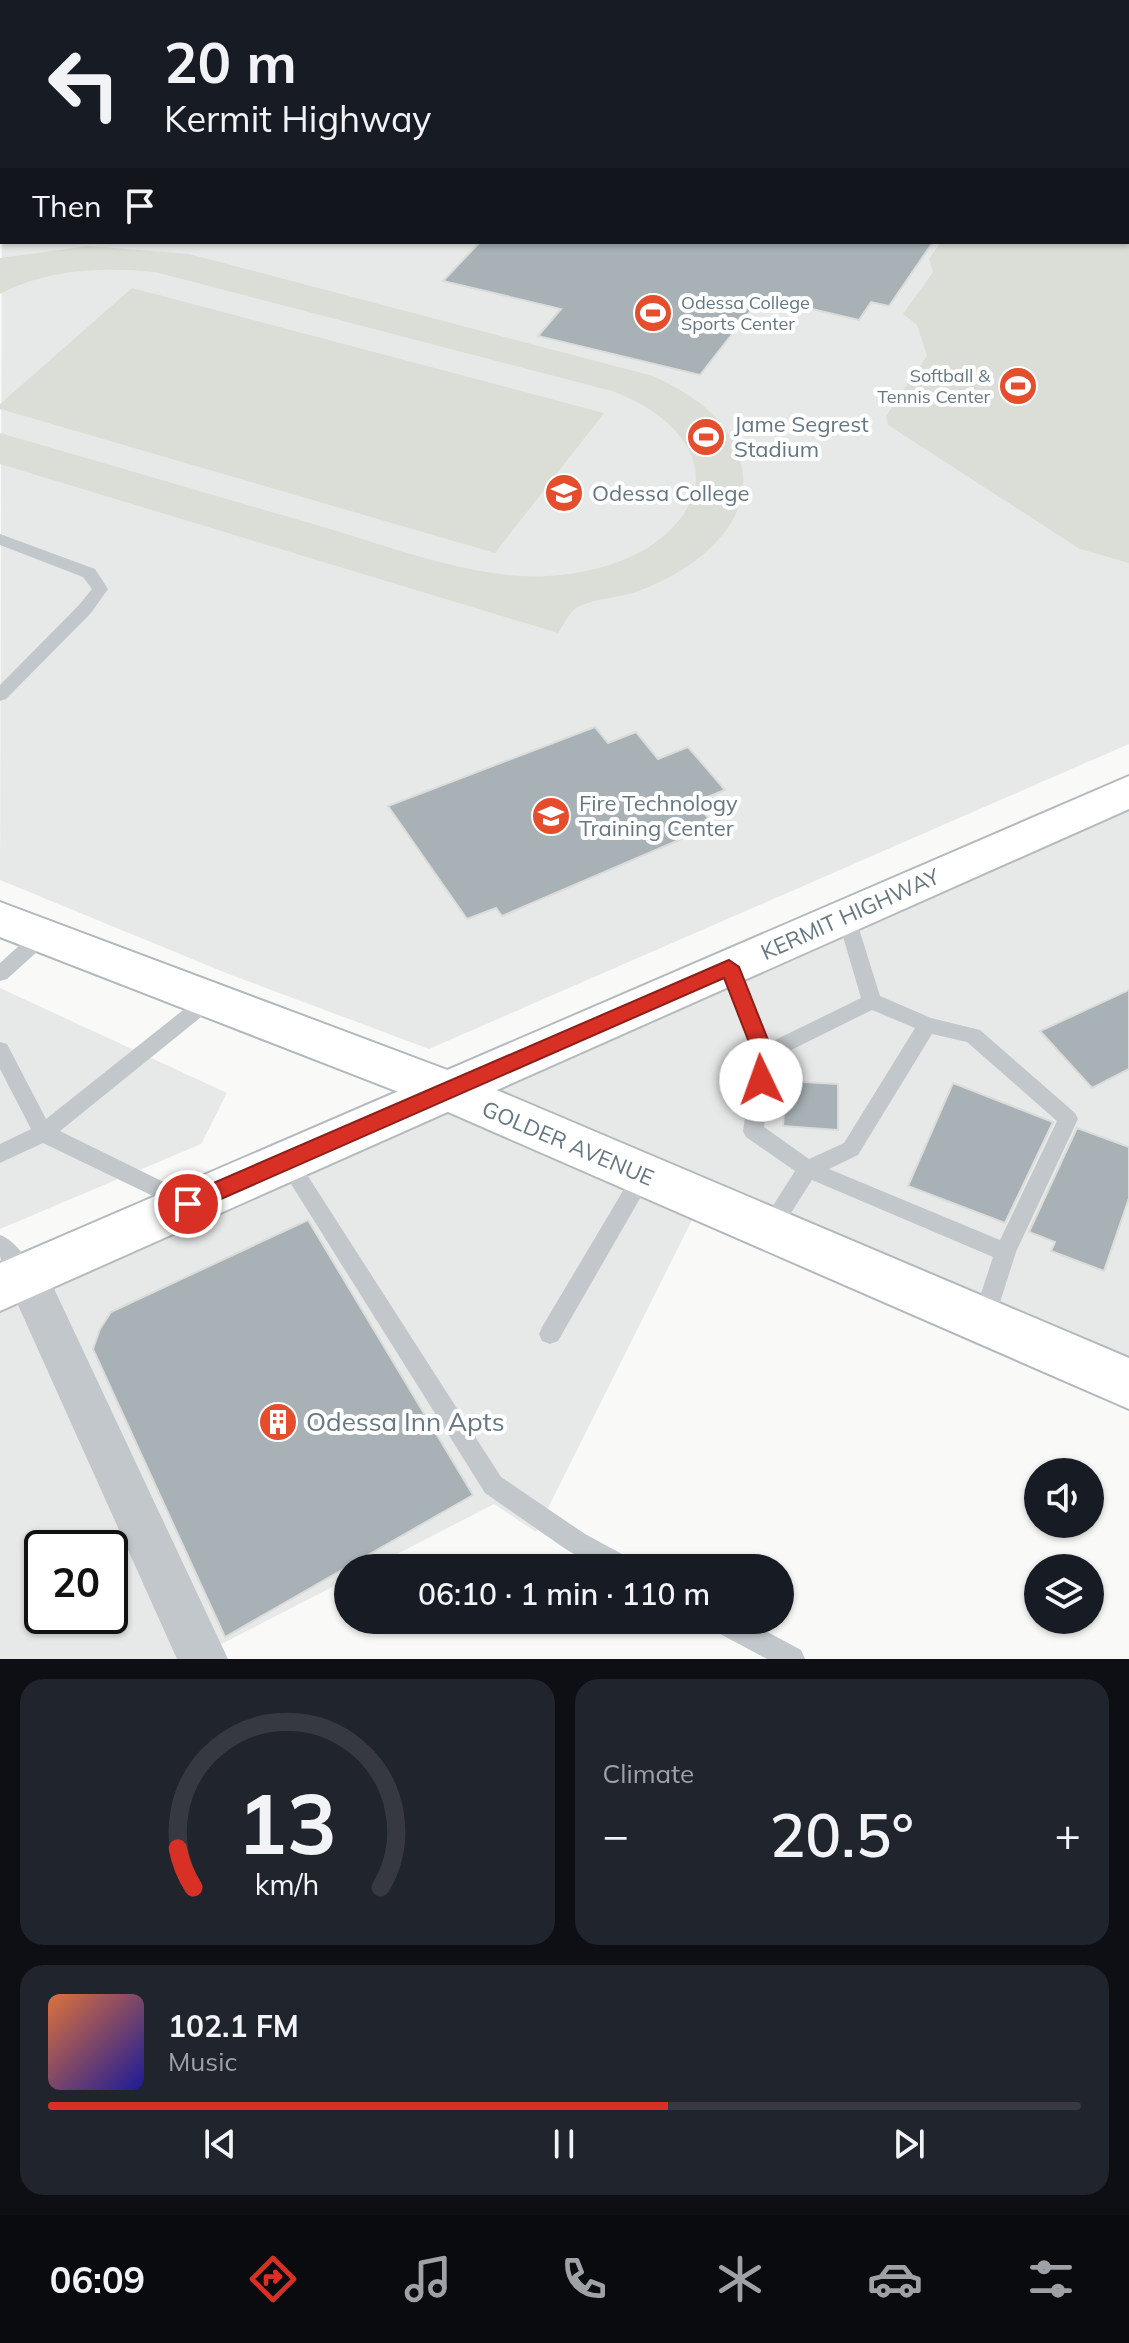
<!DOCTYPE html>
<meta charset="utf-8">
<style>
:root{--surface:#171b24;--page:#20242c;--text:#f1f3f6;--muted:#9ea1a6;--line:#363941;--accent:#d93025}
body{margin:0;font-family:Mulish,sans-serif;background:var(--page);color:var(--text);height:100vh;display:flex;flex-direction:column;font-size:30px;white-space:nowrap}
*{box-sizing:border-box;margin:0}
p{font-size:26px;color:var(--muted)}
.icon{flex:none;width:44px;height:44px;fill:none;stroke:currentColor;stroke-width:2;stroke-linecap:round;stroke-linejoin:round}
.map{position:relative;height:1659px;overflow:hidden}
.panel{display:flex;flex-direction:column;gap:20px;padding:20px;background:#0d0f14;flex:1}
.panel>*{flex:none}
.top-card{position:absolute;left:0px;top:0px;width:1130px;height:244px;box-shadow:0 2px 6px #0004;background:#171b24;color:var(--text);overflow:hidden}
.fabs{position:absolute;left:1024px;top:1458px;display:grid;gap:16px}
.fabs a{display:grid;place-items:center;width:80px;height:80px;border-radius:50%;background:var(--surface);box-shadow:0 2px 6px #0004;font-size:40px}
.speed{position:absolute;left:24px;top:1530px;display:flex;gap:16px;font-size:40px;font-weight:700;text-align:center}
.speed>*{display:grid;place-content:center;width:104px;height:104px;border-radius:50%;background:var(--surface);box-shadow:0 2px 6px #0004;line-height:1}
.speed .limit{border:4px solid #111;border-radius:12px;background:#fff;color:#111}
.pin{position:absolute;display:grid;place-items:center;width:68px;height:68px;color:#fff;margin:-34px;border:4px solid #fff;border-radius:50%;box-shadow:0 2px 8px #0007}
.me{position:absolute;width:88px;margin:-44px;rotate:357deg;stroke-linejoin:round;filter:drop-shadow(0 0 6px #0008)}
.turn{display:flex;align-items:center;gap:28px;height:168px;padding:0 32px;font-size:36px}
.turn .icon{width:104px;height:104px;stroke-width:2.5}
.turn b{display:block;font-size:56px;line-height:68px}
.then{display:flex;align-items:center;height:76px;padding:0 32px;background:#0003;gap:16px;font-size:30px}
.big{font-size:60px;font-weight:600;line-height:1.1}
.panel .widget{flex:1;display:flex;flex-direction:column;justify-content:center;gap:12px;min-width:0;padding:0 28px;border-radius:24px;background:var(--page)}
.panel .dial{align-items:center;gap:0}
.dial svg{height:208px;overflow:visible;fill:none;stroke:var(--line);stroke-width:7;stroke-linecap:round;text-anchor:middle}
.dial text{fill:var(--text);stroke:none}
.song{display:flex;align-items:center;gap:24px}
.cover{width:96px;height:96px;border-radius:12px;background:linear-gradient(135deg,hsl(20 70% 55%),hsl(240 70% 35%))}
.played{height:8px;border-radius:4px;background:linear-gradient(90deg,var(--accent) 60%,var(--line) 60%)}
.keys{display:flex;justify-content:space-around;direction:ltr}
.heat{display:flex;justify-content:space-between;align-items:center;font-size:44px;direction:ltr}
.panel .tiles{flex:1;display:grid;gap:20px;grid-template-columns:1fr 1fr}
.widget:last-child{grid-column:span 2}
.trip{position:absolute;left:334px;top:1554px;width:460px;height:80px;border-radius:40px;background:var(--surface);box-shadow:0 2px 6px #0004;font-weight:600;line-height:80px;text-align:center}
.dock{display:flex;height:128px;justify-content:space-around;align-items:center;background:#090b0e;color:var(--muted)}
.dock .icon{width:56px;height:56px}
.dock .active{color:var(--accent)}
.dock b{font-size:36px;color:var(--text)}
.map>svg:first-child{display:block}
</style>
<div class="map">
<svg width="1129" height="1659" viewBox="0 0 1129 1659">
<rect width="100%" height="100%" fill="#f9f9f7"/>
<!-- built -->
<path fill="#e7e9e8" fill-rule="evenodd" d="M242,0H1129V744L429,1049L226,973L0,880L2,178V242H1128V2H239Z
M1129,791V1357L702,1200L536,1532L494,1504L370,1568H348V1579L192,1659H0V1302ZM42,1548H110V1616H42Z
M0,988L227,1093L201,1144L0,1229Z"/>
<!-- green -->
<path fill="#daded6" d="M1129,208V563L1080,549L888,425L886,416L927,356L917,325L903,314L933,272L929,259L941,242H1128Z
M89,246L189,254L653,376C693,395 730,418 741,463C756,525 692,571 641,590C622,598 593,598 576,608C569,613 563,626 558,633L0,464V433C107,464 213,495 320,526C385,545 451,571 519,576C568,579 630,567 667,533C732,472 676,414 612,391L155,272C103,267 47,269 0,294V258Z
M132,288L604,413L495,553L0,409V404Z"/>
<!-- building -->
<path fill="#a7b1b6" stroke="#dbdbd9" stroke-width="2" d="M480,242H933L889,306L871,302L859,320L761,297L700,375L538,336L561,309L443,281Z
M595,727L608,743L636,732L658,759L688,747L725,790L695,802L714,825L502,916L496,908L467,919L388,806Z
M1129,990V1069L1092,1088L1040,1031Z
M786,1081L838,1084V1130L783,1126Z
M953,1083L1053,1122L1005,1223L908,1186Z
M1077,1128L1129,1147V1198L1104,1271L1051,1251L1055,1242L1029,1232Z
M308,1220L473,1495L225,1637L93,1349L100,1329L111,1312Z"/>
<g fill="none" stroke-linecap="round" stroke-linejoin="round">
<defs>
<path id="secondary" d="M0,902L466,1077L1129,1358V1409L432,1105L0,937Z"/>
<path id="primary" d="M2,135V153L0,154V136Z
M1129,776V809L0,1311V1263Z"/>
</defs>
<!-- secondary casing -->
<use href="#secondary" stroke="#b2b9be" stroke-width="4"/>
<!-- primary casing -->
<use href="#primary" stroke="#b4babd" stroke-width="4"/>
<!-- service -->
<path fill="#c2c7cb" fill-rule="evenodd" d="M256,0H275L276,2H257Z
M1128,181H1129V189H1128Z
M0,534L95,569L108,589L91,613L6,699L0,701V685L79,605L92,589L83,577L0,545Z
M846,909L853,911L855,916L880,996L931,1018L980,1030L1075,1113L1078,1119L1016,1252L994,1321L991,1328L983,1331L975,1328L972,1321L993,1257L812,1180L777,1235L769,1238L761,1235L758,1229L795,1171L746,1137L743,1131L754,1055L719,967L722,962H736L769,1043L861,998L837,916L839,911ZM872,1010L915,1028L844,1143L809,1159L764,1127L773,1059ZM932,1034L967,1042L1057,1121L1000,1240L829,1169L858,1155Z
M41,930L48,932L50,937L48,942L7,979L0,981V963L34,932Z
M209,992L216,995L219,1000L216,1005L60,1131L194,1197L198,1203L194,1209L187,1212L180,1209L43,1143L0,1163V1144L31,1129L0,1069V1042L7,1044L46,1119L202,995Z
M288,1153L295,1156L501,1477L585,1534L633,1560L636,1568H600L567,1550L485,1493L281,1168L278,1162L281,1156Z
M643,1166L650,1169L653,1175L650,1181L558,1341L550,1344L542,1341L539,1334L542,1327L636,1169Z
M0,1235C15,1240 30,1262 37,1276L34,1283C19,1288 2,1270 0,1256C0,1249 0,1242 0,1235Z
M708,1620H745L801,1650L805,1659H767L711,1629Z"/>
<!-- pedestrian -->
<path fill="#c2c7cb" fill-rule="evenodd" d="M671,0H688L670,2Z"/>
<!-- minor -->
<path fill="#c2c7cb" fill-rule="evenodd" d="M137,0H168L169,2H138Z
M27,1257L42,1263L228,1659H177L5,1276L12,1263Z"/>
<!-- secondary -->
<use href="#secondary" fill="#fff" fill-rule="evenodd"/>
<!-- primary -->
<use href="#primary" fill="#fff" fill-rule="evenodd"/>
</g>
<!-- route -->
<path fill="#d93025" stroke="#8d1f18" stroke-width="2" d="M729,960L739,967L774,1055L768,1086L761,1088L750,1080L754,1055L724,978L196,1210H181L177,1204L181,1197Z"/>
<!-- icons -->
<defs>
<symbol id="stadium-disc" viewBox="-11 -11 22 22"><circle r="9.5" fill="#e54d2c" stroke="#fff"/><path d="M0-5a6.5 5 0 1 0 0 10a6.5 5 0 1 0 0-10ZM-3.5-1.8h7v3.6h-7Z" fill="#fff"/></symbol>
<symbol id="university-disc" viewBox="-11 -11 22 22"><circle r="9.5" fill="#e54d2c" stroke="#fff"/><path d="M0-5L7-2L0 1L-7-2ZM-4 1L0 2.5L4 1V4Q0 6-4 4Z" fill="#fff"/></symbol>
<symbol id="building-disc" viewBox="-11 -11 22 22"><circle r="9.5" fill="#e54d2c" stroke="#fff"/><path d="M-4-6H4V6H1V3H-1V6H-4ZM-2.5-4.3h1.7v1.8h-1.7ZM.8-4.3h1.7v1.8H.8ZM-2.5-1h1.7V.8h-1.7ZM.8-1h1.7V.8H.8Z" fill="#fff"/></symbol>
</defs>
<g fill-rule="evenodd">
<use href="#stadium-disc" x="631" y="291" width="44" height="44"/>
<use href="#stadium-disc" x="996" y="364" width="44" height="44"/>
<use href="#stadium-disc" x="684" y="415" width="44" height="44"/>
<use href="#university-disc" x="542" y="471" width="44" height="44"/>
<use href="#university-disc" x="529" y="794" width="44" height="44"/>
<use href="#building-disc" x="256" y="1400" width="44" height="44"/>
</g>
<g text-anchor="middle" stroke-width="8" stroke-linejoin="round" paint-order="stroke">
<!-- far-poi labels -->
<g font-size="18" fill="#647782" stroke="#fff" text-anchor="start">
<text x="681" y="309">Odessa College<tspan x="681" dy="21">Sports Center</tspan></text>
<text x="990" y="382" text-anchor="end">Softball &amp;<tspan x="990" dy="21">Tennis Center</tspan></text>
</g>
<!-- poi labels -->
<g font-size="22" fill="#647782" stroke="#fff" text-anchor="start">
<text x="734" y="432">Jame Segrest<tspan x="734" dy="25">Stadium</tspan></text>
<text x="592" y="501">Odessa College</text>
<text x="579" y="811">Fire Technology<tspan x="579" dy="25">Training Center</tspan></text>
</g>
<!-- street labels -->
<g font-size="22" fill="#647782" stroke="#fff">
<text transform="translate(850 914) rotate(-24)" y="8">KERMIT HIGHWAY</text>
<text transform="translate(568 1143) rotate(23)" y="8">GOLDER AVENUE</text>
</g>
<!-- near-poi labels -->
<g font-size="26" fill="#647782" stroke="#fff" text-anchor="start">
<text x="306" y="1431">Odessa Inn Apts</text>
</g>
</g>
</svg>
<div class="fabs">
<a><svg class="icon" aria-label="sound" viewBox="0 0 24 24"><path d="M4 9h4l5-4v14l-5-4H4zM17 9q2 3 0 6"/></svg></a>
<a><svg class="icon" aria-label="layers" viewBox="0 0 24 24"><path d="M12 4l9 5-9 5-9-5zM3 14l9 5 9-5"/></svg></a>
</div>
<div class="speed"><div class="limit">20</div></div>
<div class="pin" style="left:188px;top:1204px;background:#d93025"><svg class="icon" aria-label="arrive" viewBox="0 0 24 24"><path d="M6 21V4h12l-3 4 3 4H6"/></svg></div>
<svg class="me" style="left:761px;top:1080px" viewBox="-20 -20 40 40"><circle r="19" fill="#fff"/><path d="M0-13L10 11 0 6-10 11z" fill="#d93025"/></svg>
<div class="trip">06:10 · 1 min · 110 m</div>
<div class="top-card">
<div class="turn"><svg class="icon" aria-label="left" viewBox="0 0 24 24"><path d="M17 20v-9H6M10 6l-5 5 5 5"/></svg><div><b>20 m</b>Kermit Highway</div></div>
<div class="then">Then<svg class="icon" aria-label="arrive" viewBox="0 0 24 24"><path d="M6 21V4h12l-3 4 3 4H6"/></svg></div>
</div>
</div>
<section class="panel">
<div class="tiles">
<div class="widget dial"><svg viewBox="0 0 100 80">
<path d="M14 69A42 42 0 1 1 86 69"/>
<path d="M14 69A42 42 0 0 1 8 54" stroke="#d93025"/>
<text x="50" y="56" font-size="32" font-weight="700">13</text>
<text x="50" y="72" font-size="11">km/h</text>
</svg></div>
<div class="widget"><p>Climate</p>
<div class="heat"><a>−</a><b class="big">20.5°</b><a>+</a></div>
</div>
<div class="widget">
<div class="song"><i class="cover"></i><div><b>102.1 FM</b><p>Music</p></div></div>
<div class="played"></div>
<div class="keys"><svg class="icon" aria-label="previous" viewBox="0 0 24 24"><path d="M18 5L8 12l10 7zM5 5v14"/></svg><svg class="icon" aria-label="pause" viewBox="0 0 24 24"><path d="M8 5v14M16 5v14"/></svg><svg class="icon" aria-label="next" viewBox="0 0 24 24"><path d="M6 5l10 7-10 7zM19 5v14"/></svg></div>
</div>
</div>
</section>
<nav class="dock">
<b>06:09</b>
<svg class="icon active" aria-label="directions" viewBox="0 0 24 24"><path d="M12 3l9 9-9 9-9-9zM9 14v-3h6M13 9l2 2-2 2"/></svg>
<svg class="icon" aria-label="music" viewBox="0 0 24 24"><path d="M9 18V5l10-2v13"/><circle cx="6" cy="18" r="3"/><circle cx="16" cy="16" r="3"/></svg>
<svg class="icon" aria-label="phone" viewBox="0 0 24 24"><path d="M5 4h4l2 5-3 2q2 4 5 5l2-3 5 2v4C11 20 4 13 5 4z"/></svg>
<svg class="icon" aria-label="climate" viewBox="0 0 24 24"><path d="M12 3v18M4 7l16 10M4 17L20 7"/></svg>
<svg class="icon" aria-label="car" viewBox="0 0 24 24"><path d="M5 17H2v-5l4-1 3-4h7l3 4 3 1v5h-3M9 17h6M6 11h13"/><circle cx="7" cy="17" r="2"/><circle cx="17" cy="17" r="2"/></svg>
<svg class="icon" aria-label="filters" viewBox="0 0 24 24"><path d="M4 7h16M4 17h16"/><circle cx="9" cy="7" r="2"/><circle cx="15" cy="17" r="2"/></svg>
</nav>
